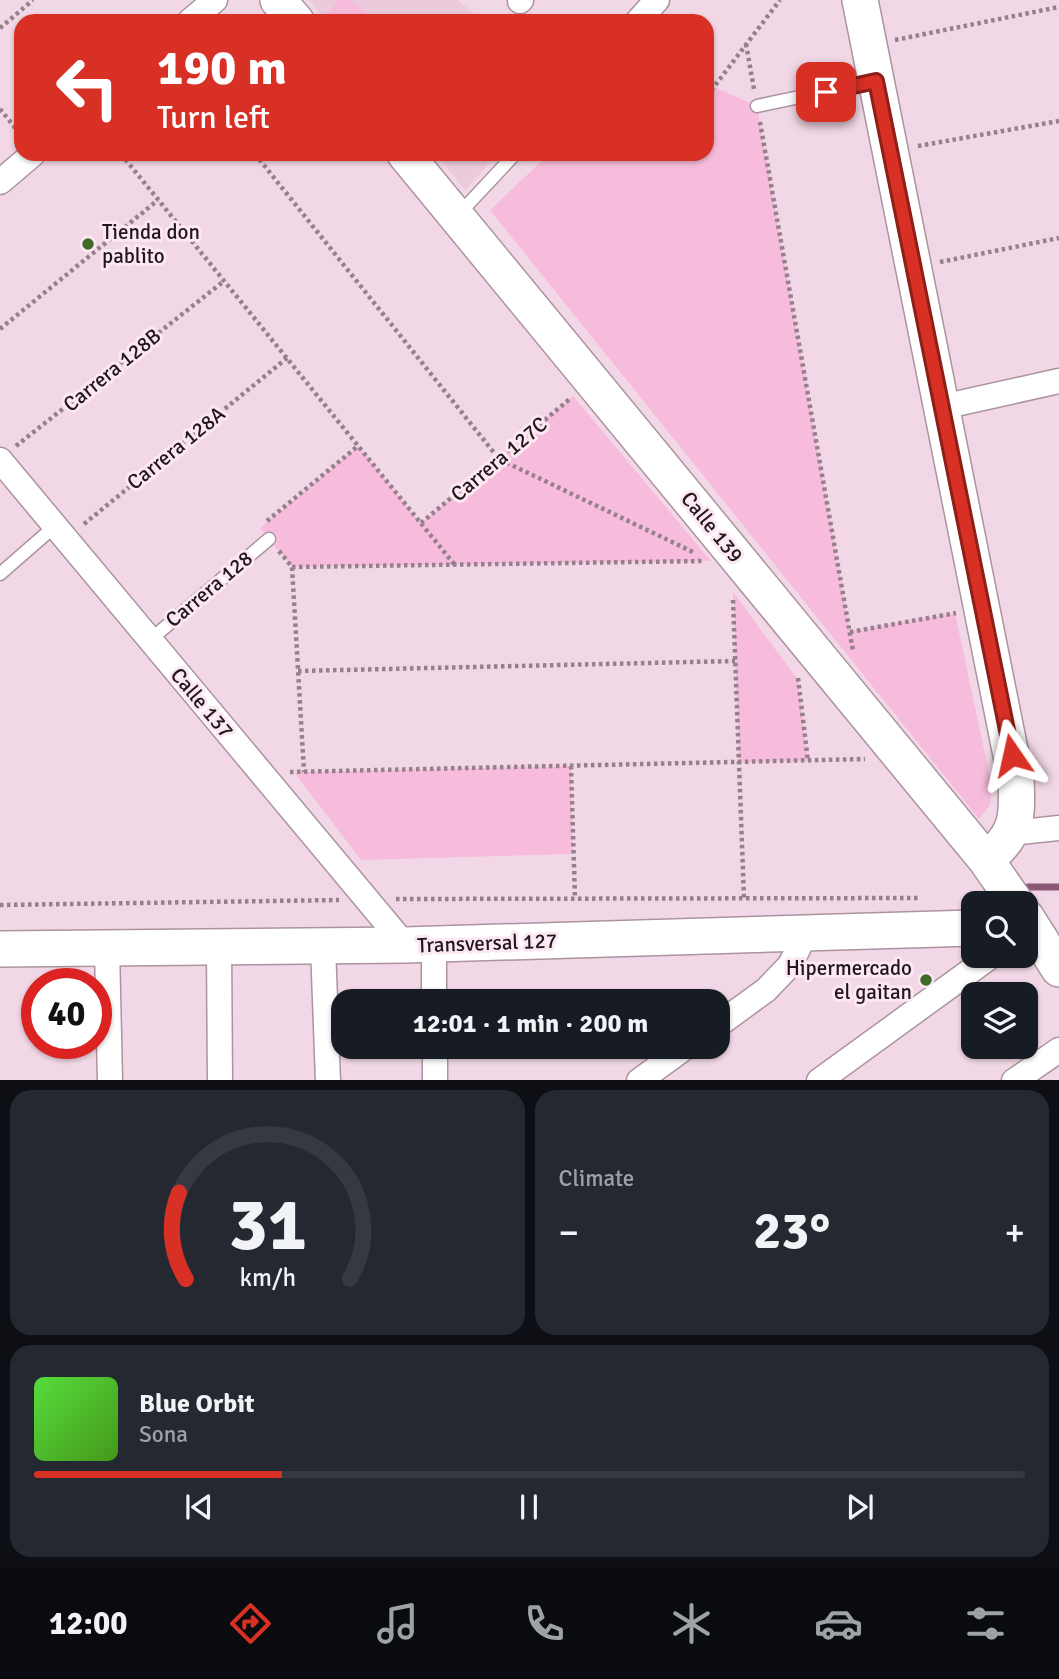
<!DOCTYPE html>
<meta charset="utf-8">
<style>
:root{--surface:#171b24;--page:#242831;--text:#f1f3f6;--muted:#9ea1a6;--line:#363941;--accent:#d93025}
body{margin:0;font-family:Signika,sans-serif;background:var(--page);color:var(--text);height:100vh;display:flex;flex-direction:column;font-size:26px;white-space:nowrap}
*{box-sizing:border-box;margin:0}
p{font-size:23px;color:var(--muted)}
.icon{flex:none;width:38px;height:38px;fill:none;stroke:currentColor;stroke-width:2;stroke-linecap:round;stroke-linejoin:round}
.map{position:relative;height:1080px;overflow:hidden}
.details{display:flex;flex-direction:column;gap:10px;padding:10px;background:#0d0f14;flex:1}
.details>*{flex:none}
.banner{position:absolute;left:14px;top:14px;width:700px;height:147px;border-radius:21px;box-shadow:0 2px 5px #0004;background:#d93025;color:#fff;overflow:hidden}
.buttons{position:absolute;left:961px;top:891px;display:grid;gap:14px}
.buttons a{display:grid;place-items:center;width:77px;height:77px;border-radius:14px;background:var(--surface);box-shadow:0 2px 5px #0004;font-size:35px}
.speed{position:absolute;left:21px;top:968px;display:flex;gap:14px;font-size:35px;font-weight:700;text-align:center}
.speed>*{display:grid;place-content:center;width:91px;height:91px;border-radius:50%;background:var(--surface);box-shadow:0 2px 5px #0004;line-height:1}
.speed .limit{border:10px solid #d22;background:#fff;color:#111}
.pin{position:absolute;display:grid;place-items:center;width:60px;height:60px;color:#fff;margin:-30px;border-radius:14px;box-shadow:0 4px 10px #0006}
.me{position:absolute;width:77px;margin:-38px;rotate:349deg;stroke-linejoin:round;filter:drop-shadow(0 0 5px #0008)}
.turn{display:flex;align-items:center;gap:24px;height:147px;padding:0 28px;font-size:32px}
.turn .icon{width:91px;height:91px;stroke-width:2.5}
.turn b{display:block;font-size:49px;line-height:60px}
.big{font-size:52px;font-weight:700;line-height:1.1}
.details .tile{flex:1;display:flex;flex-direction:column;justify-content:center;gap:10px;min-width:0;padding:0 24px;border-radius:21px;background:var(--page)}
.details .dial{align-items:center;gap:0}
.dial svg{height:182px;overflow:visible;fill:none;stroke:var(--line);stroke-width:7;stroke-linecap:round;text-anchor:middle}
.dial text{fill:var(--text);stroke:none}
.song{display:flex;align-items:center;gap:21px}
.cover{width:84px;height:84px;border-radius:10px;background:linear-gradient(135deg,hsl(110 70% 55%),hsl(100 70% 35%))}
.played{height:7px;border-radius:4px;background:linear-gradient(90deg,var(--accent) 25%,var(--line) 25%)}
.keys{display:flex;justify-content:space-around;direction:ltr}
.heat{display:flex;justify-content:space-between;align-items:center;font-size:38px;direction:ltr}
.details .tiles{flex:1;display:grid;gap:10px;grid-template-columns:1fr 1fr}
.tile:last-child{grid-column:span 2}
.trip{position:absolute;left:331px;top:989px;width:399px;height:70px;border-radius:21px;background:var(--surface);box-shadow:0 2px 5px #0004;font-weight:700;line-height:70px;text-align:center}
.menu{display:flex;height:112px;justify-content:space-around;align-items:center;background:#090b0e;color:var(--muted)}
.menu .icon{width:49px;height:49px}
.menu .on{color:var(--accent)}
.menu b{font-size:32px;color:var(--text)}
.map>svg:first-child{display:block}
</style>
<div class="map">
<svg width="1059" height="1081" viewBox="0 0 1059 1081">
<rect width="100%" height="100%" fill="#f2d8e6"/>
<!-- built -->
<path fill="#ebcadb" d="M309,0H458L482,21H327Z
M436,154H498L465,190Z"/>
<!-- green -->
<path fill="#f7bcdc" d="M339,0H351L376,21H328L324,17Z
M714,87L757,106L850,631L955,613L992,787L990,805L979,819L490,210L549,154H707V96Z
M573,396L711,561L292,567L260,528L358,446L421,523Z
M733,592L798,680L808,761L739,762Z
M571,766L573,854L361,860L294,772Z"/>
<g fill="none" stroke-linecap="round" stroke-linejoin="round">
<!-- stream -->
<path stroke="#8d5876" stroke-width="7" d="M1028,887H1059"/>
<defs>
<path id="lane" d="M757,106L876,81
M458,215L515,154
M0,574L55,526
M150,640L269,539"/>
<path id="street" d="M520,1L521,0
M190,21L215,0
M638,21L657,0
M0,182L33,154
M942,407L1059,381
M0,460L405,945
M1011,833L1059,828
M434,945V1001
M323,946L328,1081
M219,947L220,1081
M107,948L110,1081
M718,1025L766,990L790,965L806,933
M435,1046V1081
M639,1081L687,1046
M819,1081L991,956
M1014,1081L1059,1050"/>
<path id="secondary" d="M278,0L296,21
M860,0L1016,780C1018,818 1017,835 986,860
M405,154L986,860L1016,903
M1026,917L1059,969
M0,949L405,945L973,928"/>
</defs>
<!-- lane casing -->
<use href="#lane" stroke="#ab93a0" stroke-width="15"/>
<!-- street casing -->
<use href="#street" stroke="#ab93a0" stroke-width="27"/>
<!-- secondary casing -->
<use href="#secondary" stroke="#ab93a0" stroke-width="38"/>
<!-- path -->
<path stroke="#94818b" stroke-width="4.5" stroke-dasharray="3.5 3.5" stroke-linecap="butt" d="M0,28L33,0
M895,40L1059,7
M746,44L754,89
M707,96L780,0
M0,109L20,134
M760,122L853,651
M918,146L1059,121
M121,154L454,564
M255,154L499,459L695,553
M940,262L1059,238
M0,329L158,200
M16,446L224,281
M267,521L358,446
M421,523L571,398
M84,524L287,358
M279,551L292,567L304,772
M292,567L704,561
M733,600L744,899
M850,632L956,613
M298,671L735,661
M798,678L808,761
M571,766L575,899
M290,772L865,759
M396,899L920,898
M0,905L339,900"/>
<!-- lane -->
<use href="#lane" stroke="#fff" stroke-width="12"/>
<!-- street -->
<use href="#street" stroke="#fff" stroke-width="24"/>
<!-- secondary -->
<use href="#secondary" stroke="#fff" stroke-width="35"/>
</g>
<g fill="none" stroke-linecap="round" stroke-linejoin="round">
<defs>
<path id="route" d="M826,92L876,81L1012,755"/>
</defs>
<!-- route casing -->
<use href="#route" stroke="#8d1f18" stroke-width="18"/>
<!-- route -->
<use href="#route" stroke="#d93025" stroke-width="12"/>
</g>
<!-- markers -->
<g fill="#416a27" stroke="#fce7f2" stroke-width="2.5">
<circle cx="88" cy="244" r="7"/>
<circle cx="926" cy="980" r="7"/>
</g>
<g text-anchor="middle" stroke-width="6" stroke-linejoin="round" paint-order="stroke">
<!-- poi labels -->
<g font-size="21" fill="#20171c" stroke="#fce7f2" text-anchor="start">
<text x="102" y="239">Tienda don<tspan x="102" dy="24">pablito</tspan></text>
<text x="912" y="975" text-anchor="end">Hipermercado<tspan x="912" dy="24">el gaitan</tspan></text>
</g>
<!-- street labels -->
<g font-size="21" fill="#20171c" stroke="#fce7f2">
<text transform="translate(112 370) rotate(-39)" y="7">Carrera 128B</text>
<text transform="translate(176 448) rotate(-39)" y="7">Carrera 128A</text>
<text transform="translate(499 459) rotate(-40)" y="7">Carrera 127C</text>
<text transform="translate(712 527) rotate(51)" y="7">Calle 139</text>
<text transform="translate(209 589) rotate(-40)" y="7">Carrera 128</text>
<text transform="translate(202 703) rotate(50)" y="7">Calle 137</text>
<text transform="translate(487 943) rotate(-2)" y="7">Transversal 127</text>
</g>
</g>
</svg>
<div class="buttons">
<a><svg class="icon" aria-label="search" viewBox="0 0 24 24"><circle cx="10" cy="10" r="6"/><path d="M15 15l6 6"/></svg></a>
<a><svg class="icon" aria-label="layers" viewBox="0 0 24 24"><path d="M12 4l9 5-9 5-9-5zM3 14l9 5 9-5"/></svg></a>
</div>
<div class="speed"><div class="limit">40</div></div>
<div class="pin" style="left:826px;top:92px;background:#d93025"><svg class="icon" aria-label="arrive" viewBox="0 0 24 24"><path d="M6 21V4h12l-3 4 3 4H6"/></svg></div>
<svg class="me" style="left:1012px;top:755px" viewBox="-20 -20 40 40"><path d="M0-17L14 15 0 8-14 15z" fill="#d93025" stroke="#fff" stroke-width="4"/></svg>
<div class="trip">12:01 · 1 min · 200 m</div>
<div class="banner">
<div class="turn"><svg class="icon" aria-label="left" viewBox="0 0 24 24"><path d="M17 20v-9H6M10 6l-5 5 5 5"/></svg><div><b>190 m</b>Turn left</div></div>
</div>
</div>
<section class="details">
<div class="tiles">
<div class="tile dial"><svg viewBox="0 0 100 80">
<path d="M14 69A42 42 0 1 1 86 69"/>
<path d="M14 69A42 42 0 0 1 11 31" stroke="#d93025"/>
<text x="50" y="56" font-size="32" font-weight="700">31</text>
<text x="50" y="72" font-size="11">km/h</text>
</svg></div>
<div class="tile"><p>Climate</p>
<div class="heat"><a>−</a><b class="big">23°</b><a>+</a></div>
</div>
<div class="tile">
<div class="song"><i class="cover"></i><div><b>Blue Orbit</b><p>Sona</p></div></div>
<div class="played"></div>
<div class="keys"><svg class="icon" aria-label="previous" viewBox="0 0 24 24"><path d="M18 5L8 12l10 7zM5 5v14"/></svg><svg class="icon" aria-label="pause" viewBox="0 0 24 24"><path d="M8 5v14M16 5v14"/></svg><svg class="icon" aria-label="next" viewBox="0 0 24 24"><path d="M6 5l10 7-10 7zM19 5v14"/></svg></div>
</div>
</div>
</section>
<nav class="menu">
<b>12:00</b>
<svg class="icon on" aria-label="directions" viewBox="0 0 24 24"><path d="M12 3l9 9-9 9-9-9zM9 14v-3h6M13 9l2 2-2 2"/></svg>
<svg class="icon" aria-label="music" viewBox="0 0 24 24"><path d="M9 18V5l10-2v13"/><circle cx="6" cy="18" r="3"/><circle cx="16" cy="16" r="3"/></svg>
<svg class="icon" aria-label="phone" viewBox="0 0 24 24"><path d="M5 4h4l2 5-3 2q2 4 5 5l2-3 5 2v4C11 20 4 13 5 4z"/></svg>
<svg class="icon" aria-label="climate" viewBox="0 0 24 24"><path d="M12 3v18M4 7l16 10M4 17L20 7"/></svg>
<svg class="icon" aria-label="car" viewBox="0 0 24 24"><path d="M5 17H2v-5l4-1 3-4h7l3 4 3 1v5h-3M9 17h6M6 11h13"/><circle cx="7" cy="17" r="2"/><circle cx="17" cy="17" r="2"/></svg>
<svg class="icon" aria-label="filters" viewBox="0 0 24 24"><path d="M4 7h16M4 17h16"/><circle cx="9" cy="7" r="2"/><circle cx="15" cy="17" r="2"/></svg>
</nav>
